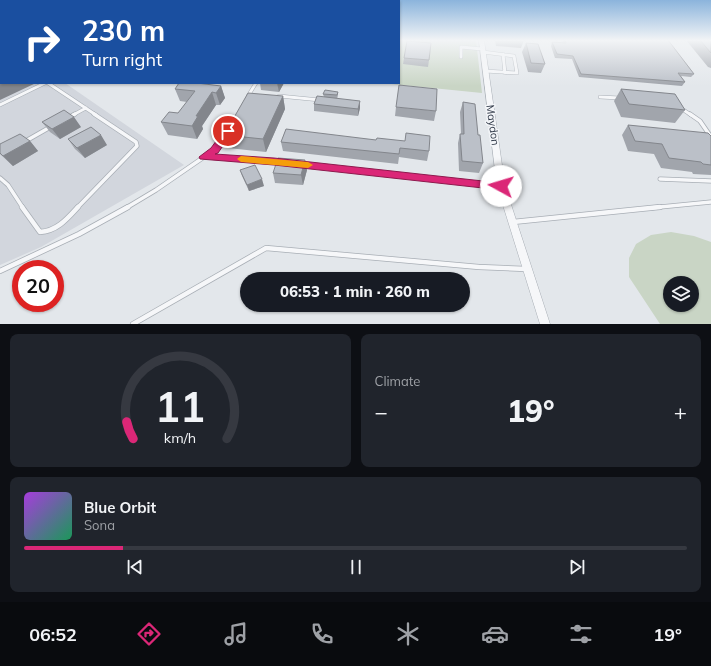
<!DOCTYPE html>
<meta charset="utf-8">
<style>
:root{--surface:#171b24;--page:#20242c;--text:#f1f3f6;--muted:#9ea1a6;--line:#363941;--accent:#db2777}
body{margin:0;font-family:Mulish,sans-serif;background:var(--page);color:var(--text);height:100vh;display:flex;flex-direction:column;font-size:15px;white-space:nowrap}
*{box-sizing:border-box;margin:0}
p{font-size:13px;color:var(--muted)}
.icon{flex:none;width:22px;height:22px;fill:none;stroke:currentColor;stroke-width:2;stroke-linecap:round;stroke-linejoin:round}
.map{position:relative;height:324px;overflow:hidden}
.drawer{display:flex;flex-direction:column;gap:10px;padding:10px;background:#0d0f14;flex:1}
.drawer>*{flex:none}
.guide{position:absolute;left:0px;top:0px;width:400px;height:84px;box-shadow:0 1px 3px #0004;background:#1a4fa0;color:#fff;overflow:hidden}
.tools{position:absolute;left:663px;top:276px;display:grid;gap:8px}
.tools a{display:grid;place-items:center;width:36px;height:36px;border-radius:50%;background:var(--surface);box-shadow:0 1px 3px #0004;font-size:20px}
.speed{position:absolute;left:12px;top:260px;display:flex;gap:8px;font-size:20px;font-weight:700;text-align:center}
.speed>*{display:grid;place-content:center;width:52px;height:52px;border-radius:50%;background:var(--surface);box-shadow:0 1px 3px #0004;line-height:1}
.speed .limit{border:6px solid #d22;background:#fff;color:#111}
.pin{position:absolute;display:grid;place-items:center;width:34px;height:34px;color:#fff;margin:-17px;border:2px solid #fff;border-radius:50%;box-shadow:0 1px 4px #0007}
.me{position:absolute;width:44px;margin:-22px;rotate:276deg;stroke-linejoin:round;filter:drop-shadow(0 0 3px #0008)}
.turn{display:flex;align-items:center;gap:14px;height:84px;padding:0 16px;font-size:18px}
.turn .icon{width:52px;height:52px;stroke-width:2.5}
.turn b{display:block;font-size:28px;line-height:34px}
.big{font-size:30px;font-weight:800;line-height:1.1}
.drawer .card{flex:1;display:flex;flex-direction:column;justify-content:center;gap:6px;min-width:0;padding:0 14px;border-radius:8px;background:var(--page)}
.drawer .dial{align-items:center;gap:0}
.dial svg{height:104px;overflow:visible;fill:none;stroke:var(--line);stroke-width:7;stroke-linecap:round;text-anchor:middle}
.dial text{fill:var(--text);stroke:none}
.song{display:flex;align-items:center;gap:12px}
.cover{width:48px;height:48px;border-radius:6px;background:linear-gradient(135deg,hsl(280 70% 55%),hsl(150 70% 35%))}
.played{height:4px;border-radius:2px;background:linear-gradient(90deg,var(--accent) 15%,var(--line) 15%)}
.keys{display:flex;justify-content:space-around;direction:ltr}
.heat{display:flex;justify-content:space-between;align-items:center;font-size:22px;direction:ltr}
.drawer .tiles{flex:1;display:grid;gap:10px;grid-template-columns:1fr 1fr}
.card:last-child{grid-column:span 2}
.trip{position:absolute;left:240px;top:272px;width:230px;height:40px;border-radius:20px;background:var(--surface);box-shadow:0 1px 3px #0004;font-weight:800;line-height:40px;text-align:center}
.menu{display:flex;height:64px;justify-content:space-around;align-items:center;background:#090b0e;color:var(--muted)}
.menu .icon{width:28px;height:28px}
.menu .on{color:var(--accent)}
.menu b{font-size:18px;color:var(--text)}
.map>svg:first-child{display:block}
</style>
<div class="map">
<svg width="711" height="324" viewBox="0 0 711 324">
<rect width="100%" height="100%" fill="#e3e7eb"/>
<!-- built -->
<path fill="#d2d6dd" d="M0,64L1,83H65L184,165L41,247L0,265Z"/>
<!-- green -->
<path fill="#c9d5c5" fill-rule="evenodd" d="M399,40H476L482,93L382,83H399Z
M671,232L694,236L711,242V324H660L629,277V258L636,244L651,235ZM670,283H692V305H670Z"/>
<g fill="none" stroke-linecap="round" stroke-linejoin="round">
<defs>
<path id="service-far2" d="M483,52L514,56L517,73L485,71
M503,54L505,73
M461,57V47L482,49
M48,83L96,115
M248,96L256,83
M279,96L320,100
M600,97L620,98
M0,105L45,83
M682,109L691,115
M73,115L86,108"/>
<path id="service-far1" d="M690,114L700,121L711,137
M68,118L75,114
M24,142L52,126
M205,156L214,151L227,132
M301,164L500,186
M0,178L8,185L23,208
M660,179L711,181
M77,208L137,146L136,142L94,114
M126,208L156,190L204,157L281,162
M650,208L711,202"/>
<path id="service" d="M22,207L40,232C57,231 67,219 78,207
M513,222L660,207
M0,271L79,234L128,207
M133,324L266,248L479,267L526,269"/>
<path id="minor" d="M479,40H484L505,186L550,324H540L497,186Z
M0,55H1V59H0Z"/>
</defs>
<!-- service-far2 casing -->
<use href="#service-far2" stroke="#a8aeb5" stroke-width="4"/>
<!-- service-far1 casing -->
<use href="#service-far1" stroke="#a8aeb5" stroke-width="5"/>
<!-- service casing -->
<use href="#service" stroke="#a8aeb5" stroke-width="6"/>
<!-- minor casing -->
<use href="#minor" stroke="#a8aeb5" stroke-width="1"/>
<!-- service-far2 -->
<use href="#service-far2" stroke="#f6f7f9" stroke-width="3"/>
<!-- service-far1 -->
<use href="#service-far1" stroke="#f6f7f9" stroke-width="3.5"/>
<!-- service -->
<use href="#service" stroke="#f6f7f9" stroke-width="4.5"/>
<!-- minor -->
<use href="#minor" fill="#f6f7f9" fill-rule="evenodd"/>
</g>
<!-- wall -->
<path fill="#a1a5ac" d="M495,40H524L521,48L496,46Z
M562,40H668L694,74L691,77L681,76L685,82L682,86L579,77L572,59L555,58L551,46L552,42L563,43Z
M686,40H711V68L708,67Z
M526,43L545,64L541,73L528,72L522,52Z
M404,58L429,60L428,67L403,64Z
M260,83H284L279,92L261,90Z
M221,86L225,98L220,105H216L202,126L203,129L197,139L168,135L161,122L178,113L187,102L180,101L175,89Z
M621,89L685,110L675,123L621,117L614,101Z
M338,92V95L337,99L360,108L358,116L314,111V104L324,97L323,94Z
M283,96L285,109L266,152L228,148L224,135Z
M463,102L478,135L483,163L479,173L459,171L458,143L460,134H461L460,112Z
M396,107L436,111L434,121L395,116Z
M42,122L81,127L60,139L50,132Z
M628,125L711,136V175L693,174L692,172L661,168L654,154L628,151L622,135Z
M286,129L429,151L427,161L399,157L398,164L283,151L281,142Z
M68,139L107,145L85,158L75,149Z
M30,141L38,151L13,166L0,154V144Z
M240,170L264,186L249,191L242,176Z
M307,170L303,185L275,183L273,173Z"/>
<!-- shaded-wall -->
<path fill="#83868c" d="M0,42L1,44V49H0Z
M1,82V83H36L0,100V83Z
M277,83H284L279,92Z
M221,86L225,98L220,105L216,93Z
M212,92L216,105L202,126L203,129L197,139L192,126L196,116Z
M283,96L285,109L266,152L263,139Z
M360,101V108L358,116V109Z
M74,117L81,127L60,139L52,129Z
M101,135L107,145L85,158L77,148Z
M30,141L38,151L13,166L3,156Z
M305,160L307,170L303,185L301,175Z
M262,179L264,186L249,191L247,185Z"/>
<!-- building -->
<path fill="#bbc0c8" stroke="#83868c" d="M565,40H668L694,74L678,73L685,82L581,74L573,56L557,54L552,42L566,43Z
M700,40H711V53Z
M407,41L431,43L429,60L404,58Z
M526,43L538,44L545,64L531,63Z
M0,72H1V82L0,83Z
M179,83H197L221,86L216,93L212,92L196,116H198L192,126L161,122L169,112L178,113L195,91L175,89Z
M399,85L437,89L436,111L396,107Z
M621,89L675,94L685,110L629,104Z
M325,90L338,92L337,95L323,94Z
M248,93L283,96L263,139L224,135Z
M317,96L360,101L358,109L314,104Z
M463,102L475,104L478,135H480L483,163L462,161L460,134H464Z
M64,110L74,117L52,129L42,122Z
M628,125L708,133L711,136V165L703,164L701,162L669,158L662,144L635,141Z
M91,127L101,135L77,148L68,139Z
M286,129L376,140L377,138L405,141L406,133L430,136L429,151L400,148L399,154L281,142Z
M20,134L30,141L3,156L0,153V144Z
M278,158L305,160L301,175L273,173Z
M255,165L262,179L247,185L240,170Z"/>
<!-- sky -->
<linearGradient id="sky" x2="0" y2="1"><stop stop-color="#8bb4dc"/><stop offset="0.47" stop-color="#f2f4f6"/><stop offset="1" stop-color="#f2f4f6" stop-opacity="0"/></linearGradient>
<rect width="711" height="86" fill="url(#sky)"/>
<!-- route -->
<path fill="#db2777" stroke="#8e194d" d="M228,128L233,131L218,153L215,154L274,158L501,183L504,184L506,186L504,189L501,190L274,165L200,159L199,157L211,148L225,129Z"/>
<!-- slow -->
<path fill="#f59e0b" d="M241,156L308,162L313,165L308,168L241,162L237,159Z"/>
<g text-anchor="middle" stroke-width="3" stroke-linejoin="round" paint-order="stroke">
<!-- street labels -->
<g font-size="11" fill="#2b3443" stroke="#f3f5f8">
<text transform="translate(493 125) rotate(82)" y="4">Maydon</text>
</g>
</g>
</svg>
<div class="tools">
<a><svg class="icon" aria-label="layers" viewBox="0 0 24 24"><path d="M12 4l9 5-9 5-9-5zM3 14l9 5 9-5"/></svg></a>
</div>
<div class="speed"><div class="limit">20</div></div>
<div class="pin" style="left:228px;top:131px;background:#d93025"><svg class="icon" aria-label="arrive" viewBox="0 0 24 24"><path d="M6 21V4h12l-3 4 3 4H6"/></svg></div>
<svg class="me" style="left:501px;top:186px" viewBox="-20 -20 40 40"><circle r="19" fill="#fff"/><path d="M0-13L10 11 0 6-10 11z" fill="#db2777"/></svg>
<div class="trip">06:53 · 1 min · 260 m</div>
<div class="guide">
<div class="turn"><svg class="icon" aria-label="right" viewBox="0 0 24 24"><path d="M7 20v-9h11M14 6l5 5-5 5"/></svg><div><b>230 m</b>Turn right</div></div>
</div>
</div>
<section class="drawer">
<div class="tiles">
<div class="card dial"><svg viewBox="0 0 100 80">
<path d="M14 69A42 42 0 1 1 86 69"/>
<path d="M14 69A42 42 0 0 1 9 56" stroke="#db2777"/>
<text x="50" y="56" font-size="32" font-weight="700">11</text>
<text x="50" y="72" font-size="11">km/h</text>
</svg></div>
<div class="card"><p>Climate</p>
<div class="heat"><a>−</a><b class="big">19°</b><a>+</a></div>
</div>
<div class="card">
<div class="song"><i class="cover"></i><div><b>Blue Orbit</b><p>Sona</p></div></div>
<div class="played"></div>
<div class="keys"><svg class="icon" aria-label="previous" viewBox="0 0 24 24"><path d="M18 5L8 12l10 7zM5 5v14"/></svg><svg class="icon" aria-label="pause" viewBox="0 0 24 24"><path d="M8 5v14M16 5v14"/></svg><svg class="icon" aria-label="next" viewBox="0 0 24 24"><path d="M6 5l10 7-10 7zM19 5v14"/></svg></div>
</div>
</div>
</section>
<nav class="menu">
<b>06:52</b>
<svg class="icon on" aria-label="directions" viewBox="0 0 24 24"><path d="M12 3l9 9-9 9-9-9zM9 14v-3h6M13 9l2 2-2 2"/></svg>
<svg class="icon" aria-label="music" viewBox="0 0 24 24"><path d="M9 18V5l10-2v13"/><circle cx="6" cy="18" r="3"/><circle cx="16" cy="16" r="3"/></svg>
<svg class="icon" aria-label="phone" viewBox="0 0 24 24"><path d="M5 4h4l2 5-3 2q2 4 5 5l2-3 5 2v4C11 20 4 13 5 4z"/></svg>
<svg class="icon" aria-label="climate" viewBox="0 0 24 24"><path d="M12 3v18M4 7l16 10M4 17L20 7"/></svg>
<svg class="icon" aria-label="car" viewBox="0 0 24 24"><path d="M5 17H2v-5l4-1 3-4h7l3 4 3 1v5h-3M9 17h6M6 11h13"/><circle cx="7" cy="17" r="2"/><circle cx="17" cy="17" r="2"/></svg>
<svg class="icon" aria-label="filters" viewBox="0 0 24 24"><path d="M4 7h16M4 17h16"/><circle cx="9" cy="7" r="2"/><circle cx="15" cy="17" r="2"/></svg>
<b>19°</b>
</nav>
